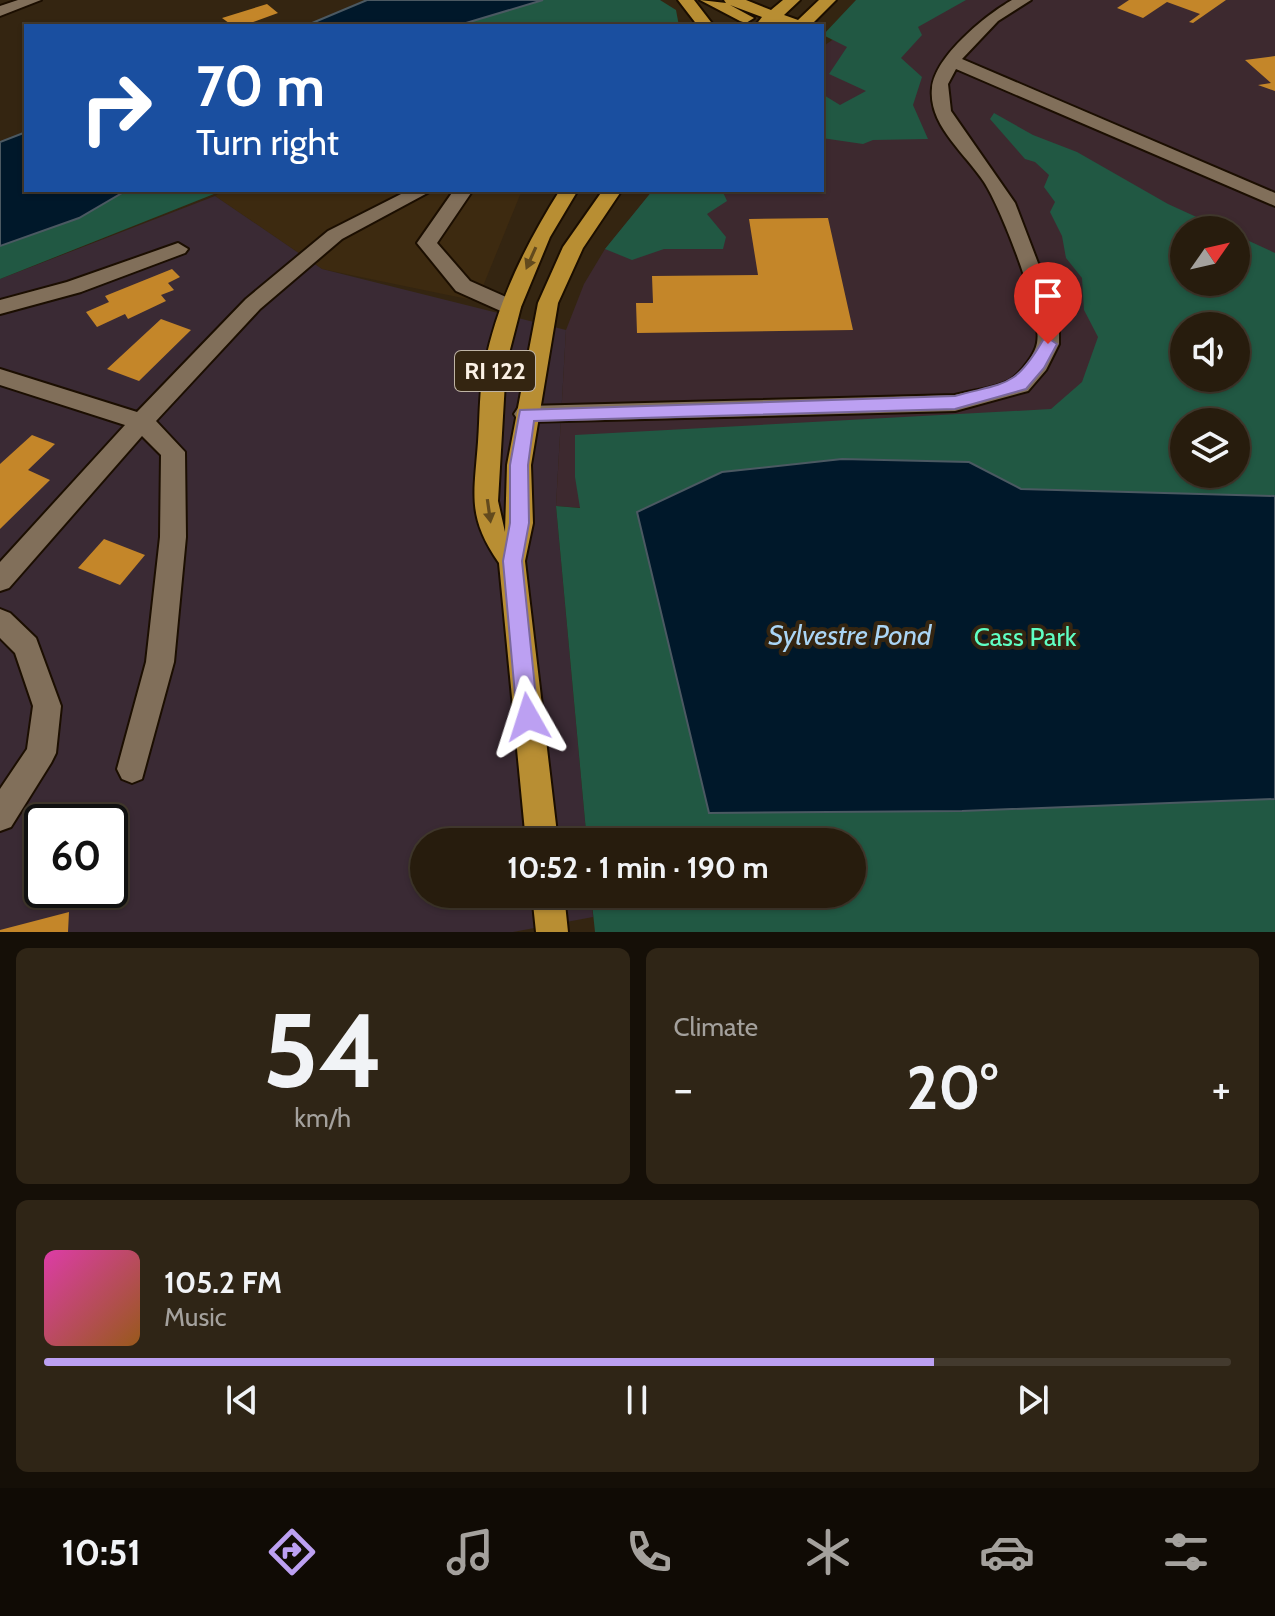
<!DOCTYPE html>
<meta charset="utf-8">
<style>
:root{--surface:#271c0d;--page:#2f2516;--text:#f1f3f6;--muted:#a4a19d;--line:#433a2e;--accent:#bca0f2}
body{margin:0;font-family:Cabin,sans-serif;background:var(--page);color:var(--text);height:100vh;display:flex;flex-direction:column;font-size:30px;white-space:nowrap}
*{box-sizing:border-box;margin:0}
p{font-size:26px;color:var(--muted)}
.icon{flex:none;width:44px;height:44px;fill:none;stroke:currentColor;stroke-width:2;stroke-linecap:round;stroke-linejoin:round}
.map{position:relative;height:932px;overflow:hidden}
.details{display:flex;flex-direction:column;gap:16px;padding:16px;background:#150f07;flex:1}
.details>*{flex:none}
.banner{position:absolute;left:24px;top:24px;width:800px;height:168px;border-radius:0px;box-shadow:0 2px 6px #0004,0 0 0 2px var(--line);background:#1a4fa0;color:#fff;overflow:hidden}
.needle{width:52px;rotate:56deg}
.controls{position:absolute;left:1170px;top:216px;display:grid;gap:16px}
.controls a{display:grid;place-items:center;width:80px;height:80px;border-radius:50%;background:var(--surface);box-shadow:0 2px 6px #0004,0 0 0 2px var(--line);font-size:40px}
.speed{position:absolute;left:24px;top:804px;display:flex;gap:16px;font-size:40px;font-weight:700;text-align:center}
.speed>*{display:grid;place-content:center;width:104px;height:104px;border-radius:50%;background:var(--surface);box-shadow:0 2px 6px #0004,0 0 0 2px var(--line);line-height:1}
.speed .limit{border:4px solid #111;border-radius:12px;background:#fff;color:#111}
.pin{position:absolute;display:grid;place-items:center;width:68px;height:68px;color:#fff;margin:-82px -34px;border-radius:50% 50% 50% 0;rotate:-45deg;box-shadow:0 0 8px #0007}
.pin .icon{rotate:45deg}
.me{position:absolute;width:88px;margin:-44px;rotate:354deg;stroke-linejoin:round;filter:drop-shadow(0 0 6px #0008)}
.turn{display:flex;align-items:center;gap:28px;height:168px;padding:0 40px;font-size:36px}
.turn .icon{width:104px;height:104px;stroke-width:2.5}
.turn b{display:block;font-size:56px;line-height:68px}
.big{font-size:60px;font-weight:700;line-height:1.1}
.details .card{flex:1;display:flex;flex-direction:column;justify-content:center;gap:12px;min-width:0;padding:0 28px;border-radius:12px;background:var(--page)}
.details .dial{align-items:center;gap:0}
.dial b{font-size:104px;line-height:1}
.song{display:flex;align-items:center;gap:24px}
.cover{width:96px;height:96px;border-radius:12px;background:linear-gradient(135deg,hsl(320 70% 55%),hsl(30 70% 35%))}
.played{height:8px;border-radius:4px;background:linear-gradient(90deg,var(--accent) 75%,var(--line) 75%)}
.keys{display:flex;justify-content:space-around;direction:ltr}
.heat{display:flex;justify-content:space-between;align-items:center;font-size:44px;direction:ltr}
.details .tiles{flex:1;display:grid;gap:16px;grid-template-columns:1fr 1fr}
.card:last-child{grid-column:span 2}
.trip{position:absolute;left:410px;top:828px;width:456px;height:80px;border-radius:40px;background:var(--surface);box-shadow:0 2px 6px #0004,0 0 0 2px var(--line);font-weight:700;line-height:80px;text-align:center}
.dock{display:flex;height:128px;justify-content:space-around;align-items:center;background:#100b05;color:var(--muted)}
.dock .icon{width:56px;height:56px}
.dock .current{color:var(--accent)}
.dock b{font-size:36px;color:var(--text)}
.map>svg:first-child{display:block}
</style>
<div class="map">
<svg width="1275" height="932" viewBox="0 0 1275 932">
<rect width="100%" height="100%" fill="#342511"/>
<!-- built -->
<path fill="#3d2a10" d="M225,190H522L477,301L322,269L215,196Z"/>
<!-- industrial -->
<path fill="#3a2a34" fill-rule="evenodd" d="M215,196L322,269L566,330L556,506L587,842H424V894H591L593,917L513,932H0V279ZM42,822H110V890H42Z"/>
<!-- medical -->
<path fill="#3d292f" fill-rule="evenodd" d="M960,0H1275V496L637,512L556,506L566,330L584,284L605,249L653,190H822V47L863,19ZM1184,230H1236V282H1184ZM1184,326H1236V378H1184ZM1184,422H1236V474H1184Z"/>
<!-- green -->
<path fill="#215843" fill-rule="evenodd" d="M543,0H660L676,10L679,26H456Z
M856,0H966L918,27L922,35L901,58L922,77L913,105L928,139L873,140L863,144L822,138V94L840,105L866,91L829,74L847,47L823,35Z
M994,113L1033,135L1077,152L1168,204L1225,230H1184V282H1236V235L1275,253V932H595L591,894H852V842H587L556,506L580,508L575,477V435L1051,409L1082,382L1098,337L1084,310L1082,278L1066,258L1062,236L1050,212L1055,202L1044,187L1049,175L1035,162L1025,159L990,119ZM1184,326H1236V378H1184ZM1184,422H1236V474H1184Z
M127,190H224L0,279V246L79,218Z
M653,190H722L727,201L707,214L726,237L723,249H664L632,260L605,249Z"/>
<!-- water -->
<path fill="#00182a" stroke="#4b5962" stroke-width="2" d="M367,0H543L456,26H305Z
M26,132V190H127L79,218L0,246V142Z
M842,459L969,462L1021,489L1275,496V799L962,811L709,813L637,512L722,472Z"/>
<!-- building -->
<path fill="#c48629" d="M1129,0H1226L1193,23L1189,22L1200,14L1167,2L1143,18L1117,8Z
M267,4L278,13L242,26H233L222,18Z
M1275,56V91L1258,85L1271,83L1245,60Z
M828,218L853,330L637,333L636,303H653L652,276L758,275L749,219Z
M172,269L180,277L168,283L174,290L161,295L166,301L128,319L125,314L97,327L86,312L109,302L105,296Z
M161,319L191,330L139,381L107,369Z
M32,435L55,444L28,470L50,480L0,529V464Z
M104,539L145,555L120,585L78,568Z
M69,912L68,932H0V930Z"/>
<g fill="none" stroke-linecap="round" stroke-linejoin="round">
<defs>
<path id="minor" d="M18,0H41L0,16V6Z
M1012,0H1031L998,21L962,59L1275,193V206L956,69L948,84L951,111L1015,203L1059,318V344L1046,370L1028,391L955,411L526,422L518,420L514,414L518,408L526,406L955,395C972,390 1000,388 1013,378C1023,370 1035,354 1037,343C1043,314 1001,208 984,182C965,153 928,125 932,88C935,56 986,15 1012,0Z
M409,190H433L342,239L260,309L156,421L185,452L186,537L174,662L142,779L132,783L122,779L117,769L146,662L160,537L161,455L142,436L9,588L0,591V562L125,425L0,385V369L137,412L246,299L328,231Z
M454,190H473L437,243L470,281L517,302L521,307L517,312H503L456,291L417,243Z
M178,243L188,249L185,253L81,292L0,314V300L67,282Z
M0,609L10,613L36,638L61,706L56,753L51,763L11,827L0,831V789L27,749L33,706L15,653L0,638Z"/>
<path id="major" d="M678,0H694L714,26H698Z
M700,0L726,3L724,0H746L771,10L783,0H800L784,15L798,20L819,0H836L810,26H784L775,22L770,26H755L762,17L730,5L754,18L746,23L740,21Z
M560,190H578L550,237L521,307L506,365L498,501L505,532L507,465L538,303L563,247L603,190H622L583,248L558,303L531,465L533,523L525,561L558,842H526L499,563C467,517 474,496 478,442C480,416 479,388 485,363C498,300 526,244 560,190Z
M532,894H564L568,932H536Z"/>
</defs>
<!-- minor casing -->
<use href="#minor" stroke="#1b0e00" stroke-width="4"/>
<!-- major casing -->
<use href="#major" stroke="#1b0e00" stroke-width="4"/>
<!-- minor -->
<use href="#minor" fill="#816f5a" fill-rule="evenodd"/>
<!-- major -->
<use href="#major" fill="#b88e33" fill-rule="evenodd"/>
</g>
<!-- one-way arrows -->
<defs><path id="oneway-solid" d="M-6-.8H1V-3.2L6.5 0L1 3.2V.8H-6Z" transform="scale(2)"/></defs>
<g fill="#624a1d">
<use href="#oneway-solid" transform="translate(531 258) rotate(114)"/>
<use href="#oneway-solid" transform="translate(489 511) rotate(82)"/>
</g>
<!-- route -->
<path fill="#bca0f2" stroke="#7a689d" stroke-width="2" d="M1048,338L1057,344L1044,368L1026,389L955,409L534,421L528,465L529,523L522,561L538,717L535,724L528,727L520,724L517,717L503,561L510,523V465L520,410L955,396C1006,382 1015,388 1043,340Z"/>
<g text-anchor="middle" stroke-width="8" stroke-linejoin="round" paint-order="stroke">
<!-- shield labels -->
<rect fill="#342511" stroke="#bfb4a5" stroke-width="2" x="455" y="351" width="80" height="40" rx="6"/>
<g font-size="24" font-weight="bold" fill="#fbf1e5">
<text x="495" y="379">RI 122</text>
</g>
<!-- park labels -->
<g font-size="26" fill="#5fffc4" stroke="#342511">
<text x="1025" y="646">Cass Park</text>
</g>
<!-- water labels -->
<g font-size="28" font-style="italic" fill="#aad5f5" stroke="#342511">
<text x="850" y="645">Sylvestre Pond</text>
</g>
</g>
</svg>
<div class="controls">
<a><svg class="needle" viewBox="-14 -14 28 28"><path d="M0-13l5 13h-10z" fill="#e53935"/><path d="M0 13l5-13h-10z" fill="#a4a19d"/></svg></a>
<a><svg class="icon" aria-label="sound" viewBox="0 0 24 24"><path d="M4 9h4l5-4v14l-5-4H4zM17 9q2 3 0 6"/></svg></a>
<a><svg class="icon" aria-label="layers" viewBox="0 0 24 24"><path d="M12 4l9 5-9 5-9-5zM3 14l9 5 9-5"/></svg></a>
</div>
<div class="speed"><div class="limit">60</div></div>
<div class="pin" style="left:1048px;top:344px;background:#d93025"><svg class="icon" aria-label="arrive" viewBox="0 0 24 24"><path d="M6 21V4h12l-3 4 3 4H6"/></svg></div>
<svg class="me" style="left:528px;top:717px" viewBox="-20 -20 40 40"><path d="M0-17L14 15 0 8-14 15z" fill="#bca0f2" stroke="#fff" stroke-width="4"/></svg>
<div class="trip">10:52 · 1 min · 190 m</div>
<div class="banner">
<div class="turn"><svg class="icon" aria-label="right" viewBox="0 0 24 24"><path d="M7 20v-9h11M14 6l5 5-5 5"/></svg><div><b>70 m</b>Turn right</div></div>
</div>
</div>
<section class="details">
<div class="tiles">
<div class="card dial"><b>54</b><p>km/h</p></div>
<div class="card"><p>Climate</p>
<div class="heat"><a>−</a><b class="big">20°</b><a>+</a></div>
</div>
<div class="card">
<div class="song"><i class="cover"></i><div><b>105.2 FM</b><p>Music</p></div></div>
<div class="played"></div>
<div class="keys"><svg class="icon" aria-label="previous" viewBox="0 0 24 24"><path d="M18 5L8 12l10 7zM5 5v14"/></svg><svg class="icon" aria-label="pause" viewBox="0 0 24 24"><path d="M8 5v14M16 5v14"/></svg><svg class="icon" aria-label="next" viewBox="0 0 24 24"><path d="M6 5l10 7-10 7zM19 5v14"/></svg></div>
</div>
</div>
</section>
<nav class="dock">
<b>10:51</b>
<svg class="icon current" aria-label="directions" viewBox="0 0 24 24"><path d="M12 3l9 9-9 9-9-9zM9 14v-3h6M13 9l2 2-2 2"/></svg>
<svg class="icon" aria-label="music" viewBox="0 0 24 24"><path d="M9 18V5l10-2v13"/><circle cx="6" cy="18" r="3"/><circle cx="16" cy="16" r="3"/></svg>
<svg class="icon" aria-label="phone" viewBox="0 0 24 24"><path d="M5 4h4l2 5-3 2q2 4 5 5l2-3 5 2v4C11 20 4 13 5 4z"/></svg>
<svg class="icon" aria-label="climate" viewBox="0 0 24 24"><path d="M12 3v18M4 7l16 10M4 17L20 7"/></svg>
<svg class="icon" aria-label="car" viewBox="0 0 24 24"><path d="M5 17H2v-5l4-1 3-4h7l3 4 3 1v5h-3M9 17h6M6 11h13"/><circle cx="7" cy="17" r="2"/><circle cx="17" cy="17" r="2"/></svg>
<svg class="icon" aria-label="filters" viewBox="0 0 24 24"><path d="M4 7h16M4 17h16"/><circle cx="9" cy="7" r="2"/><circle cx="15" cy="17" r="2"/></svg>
</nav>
